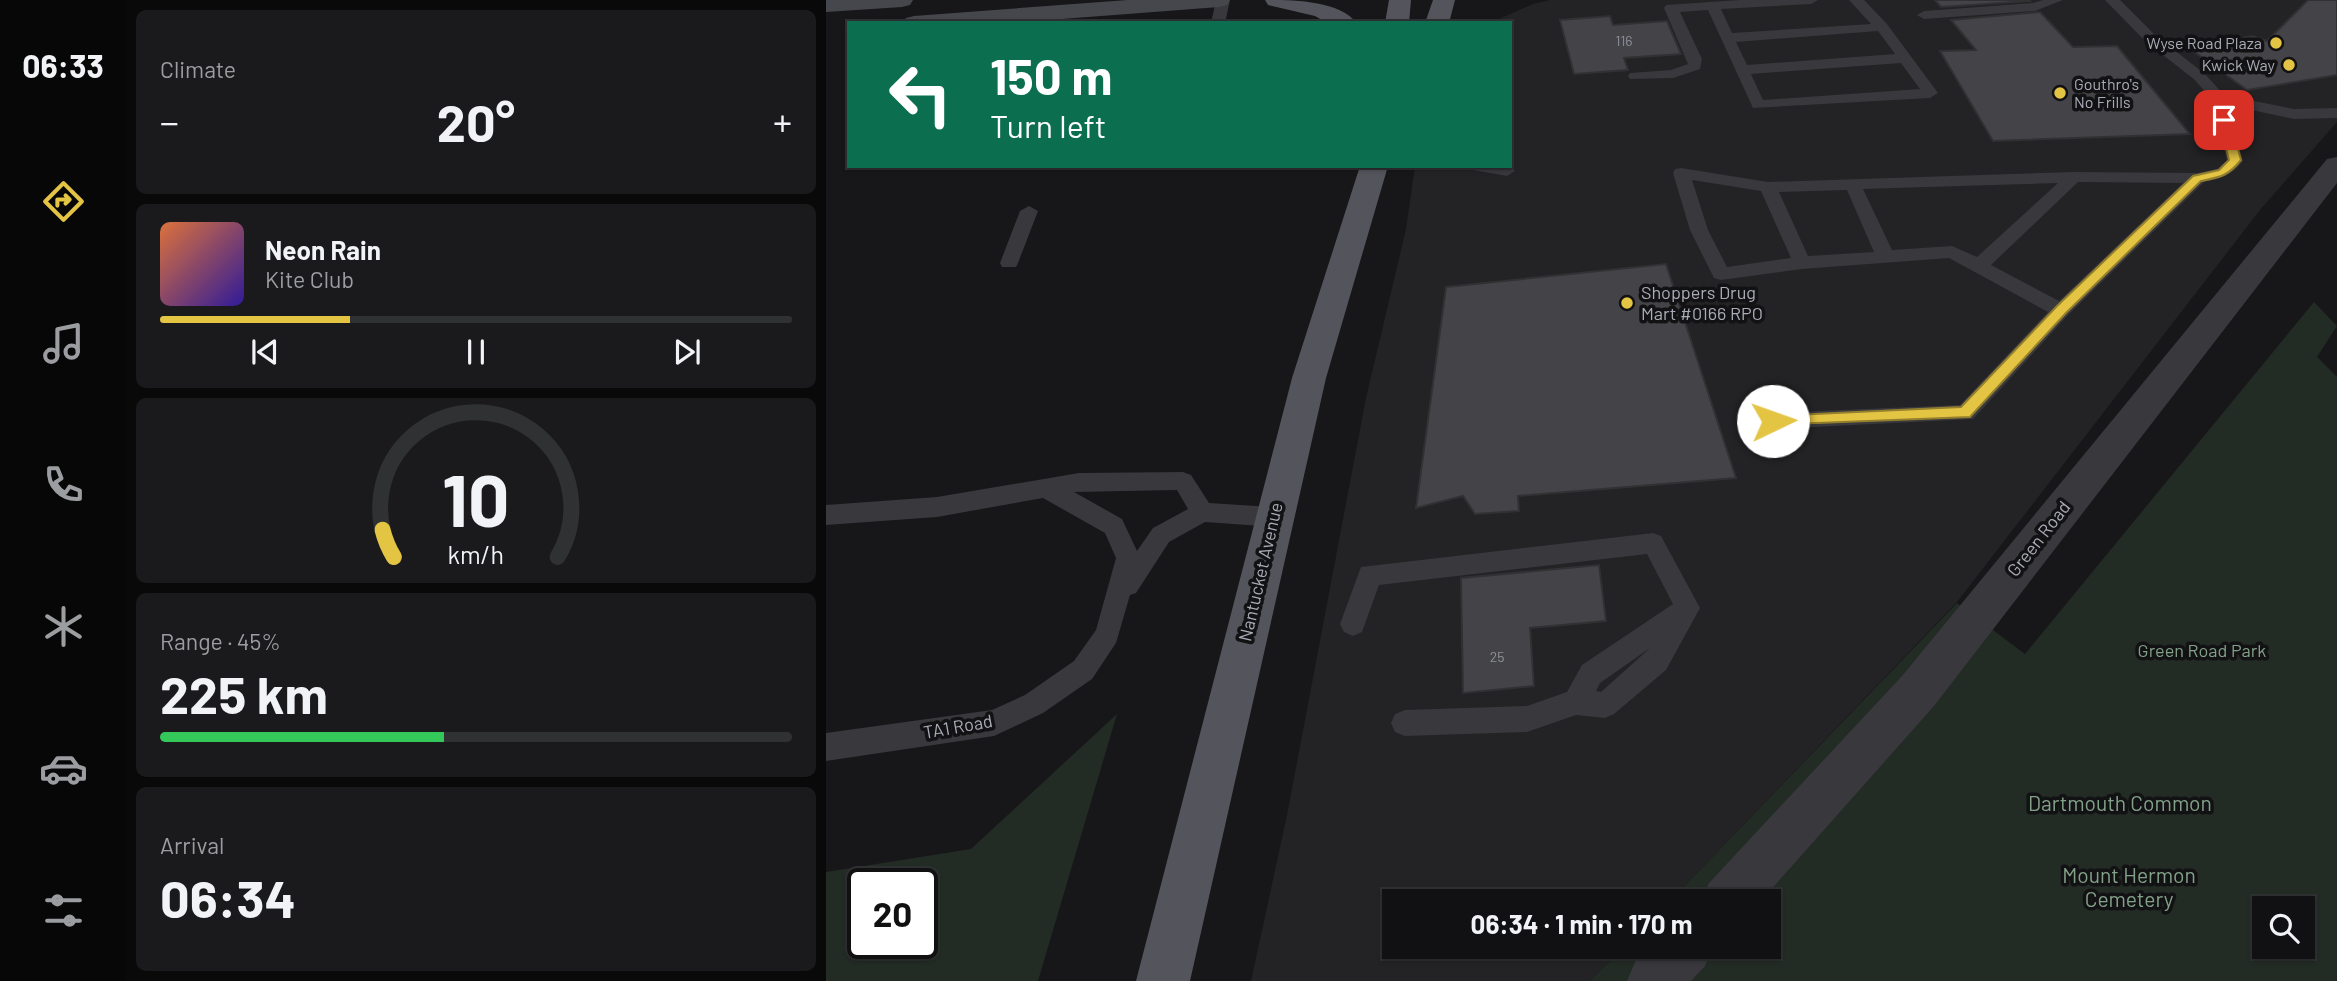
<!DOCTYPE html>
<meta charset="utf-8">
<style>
:root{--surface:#111113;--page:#1a1a1c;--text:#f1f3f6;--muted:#9c9da0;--line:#303133;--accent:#e4c443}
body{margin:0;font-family:Barlow,sans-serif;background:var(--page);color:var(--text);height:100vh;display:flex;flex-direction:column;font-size:26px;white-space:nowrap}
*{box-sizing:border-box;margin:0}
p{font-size:23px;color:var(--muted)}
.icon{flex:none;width:38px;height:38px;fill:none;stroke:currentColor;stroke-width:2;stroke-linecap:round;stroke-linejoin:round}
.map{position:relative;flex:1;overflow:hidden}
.panel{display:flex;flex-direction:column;gap:10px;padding:10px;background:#09090a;width:700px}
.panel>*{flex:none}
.guide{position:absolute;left:21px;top:21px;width:665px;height:147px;border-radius:0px;box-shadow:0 2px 5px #0004,0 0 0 2px var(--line);background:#0b6e4f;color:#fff;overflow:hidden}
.tools{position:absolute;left:1426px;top:896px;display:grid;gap:14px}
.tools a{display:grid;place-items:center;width:63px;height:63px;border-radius:0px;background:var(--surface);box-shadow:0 2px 5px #0004,0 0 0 2px var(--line);font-size:35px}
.speed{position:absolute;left:21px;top:868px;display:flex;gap:14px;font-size:35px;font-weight:700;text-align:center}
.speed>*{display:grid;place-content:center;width:91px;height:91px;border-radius:50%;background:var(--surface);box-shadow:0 2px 5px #0004,0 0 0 2px var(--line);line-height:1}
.speed .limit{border:4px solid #111;border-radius:10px;background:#fff;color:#111}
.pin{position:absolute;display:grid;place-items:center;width:60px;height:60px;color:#fff;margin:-30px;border-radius:14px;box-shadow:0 4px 10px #0006}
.me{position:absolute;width:77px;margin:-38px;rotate:87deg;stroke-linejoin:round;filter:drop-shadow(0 0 5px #0008)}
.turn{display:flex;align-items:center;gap:24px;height:147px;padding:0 28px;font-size:32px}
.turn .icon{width:91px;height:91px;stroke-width:2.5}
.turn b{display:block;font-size:49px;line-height:60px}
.big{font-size:52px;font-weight:700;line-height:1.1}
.panel .widget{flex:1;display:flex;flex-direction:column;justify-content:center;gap:10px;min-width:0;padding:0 24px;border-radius:10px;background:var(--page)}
.panel .dial{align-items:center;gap:0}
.dial svg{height:182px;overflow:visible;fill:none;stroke:var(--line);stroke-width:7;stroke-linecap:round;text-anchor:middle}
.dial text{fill:var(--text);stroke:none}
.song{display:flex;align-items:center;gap:21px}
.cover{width:84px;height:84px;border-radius:10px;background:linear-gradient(135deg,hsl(20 70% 55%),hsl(250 70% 35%))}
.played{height:7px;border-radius:4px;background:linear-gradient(90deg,var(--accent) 30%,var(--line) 30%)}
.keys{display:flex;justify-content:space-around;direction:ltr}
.heat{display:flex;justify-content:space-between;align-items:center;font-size:38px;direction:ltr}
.charge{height:10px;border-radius:5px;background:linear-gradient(90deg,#34c759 45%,var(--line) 0)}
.trip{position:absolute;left:556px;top:889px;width:399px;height:70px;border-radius:0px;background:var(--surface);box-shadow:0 2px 5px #0004,0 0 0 2px var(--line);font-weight:700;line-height:70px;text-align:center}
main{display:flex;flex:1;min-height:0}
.dock{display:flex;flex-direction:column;width:126px;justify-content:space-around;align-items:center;background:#070708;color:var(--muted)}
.dock .icon{width:49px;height:49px}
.dock .selected{color:var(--accent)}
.dock b{font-size:32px;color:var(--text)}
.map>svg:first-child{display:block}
</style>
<main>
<nav class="dock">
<b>06:33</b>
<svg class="icon selected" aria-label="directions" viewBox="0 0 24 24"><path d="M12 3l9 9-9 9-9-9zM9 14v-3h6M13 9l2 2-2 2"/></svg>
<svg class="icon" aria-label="music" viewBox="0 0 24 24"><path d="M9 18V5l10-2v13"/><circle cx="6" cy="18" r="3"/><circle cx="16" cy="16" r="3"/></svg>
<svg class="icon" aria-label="phone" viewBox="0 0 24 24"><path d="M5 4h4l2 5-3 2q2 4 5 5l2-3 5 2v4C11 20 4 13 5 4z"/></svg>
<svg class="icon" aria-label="climate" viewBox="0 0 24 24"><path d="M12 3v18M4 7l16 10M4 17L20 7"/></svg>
<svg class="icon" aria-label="car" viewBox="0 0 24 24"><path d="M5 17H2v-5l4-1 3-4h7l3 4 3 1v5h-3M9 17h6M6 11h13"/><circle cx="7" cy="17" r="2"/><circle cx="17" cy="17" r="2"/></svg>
<svg class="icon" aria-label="filters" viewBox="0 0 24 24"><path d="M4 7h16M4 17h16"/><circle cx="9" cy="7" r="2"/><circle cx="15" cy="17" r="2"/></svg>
</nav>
<section class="panel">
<div class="widget"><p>Climate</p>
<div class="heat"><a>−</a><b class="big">20°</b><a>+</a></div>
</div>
<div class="widget">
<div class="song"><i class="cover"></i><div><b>Neon Rain</b><p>Kite Club</p></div></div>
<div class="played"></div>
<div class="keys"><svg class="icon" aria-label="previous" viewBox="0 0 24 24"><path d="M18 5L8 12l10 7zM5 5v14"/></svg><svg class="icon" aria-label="pause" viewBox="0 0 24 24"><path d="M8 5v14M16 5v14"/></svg><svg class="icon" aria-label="next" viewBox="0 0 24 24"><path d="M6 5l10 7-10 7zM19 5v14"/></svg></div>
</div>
<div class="widget dial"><svg viewBox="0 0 100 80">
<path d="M14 69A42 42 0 1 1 86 69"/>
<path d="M14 69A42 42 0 0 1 9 57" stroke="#e4c443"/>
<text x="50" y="56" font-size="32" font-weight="700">10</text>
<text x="50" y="72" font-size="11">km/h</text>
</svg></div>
<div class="widget"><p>Range · 45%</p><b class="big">225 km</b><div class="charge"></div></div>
<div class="widget"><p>Arrival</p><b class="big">06:34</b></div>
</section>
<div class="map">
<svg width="1511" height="981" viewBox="0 0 1511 981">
<rect width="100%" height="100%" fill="#171719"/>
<!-- built -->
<path fill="#232325" d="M724,0H1511V122L1434,210L1131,602L844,901H569V947H798L764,981H425L461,815L540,398L580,229L589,166H684V23H664L707,4Z"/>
<!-- green -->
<path fill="#232b25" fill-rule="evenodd" d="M1488,302L1511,326L1491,357L1511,377V981H764L798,947H943V901H844L1131,603L1199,654ZM1438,908H1477V947H1438Z
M291,714L212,981H0V872L145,849ZM37,884H96V943H37Z"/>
<!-- building -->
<path fill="#444448" stroke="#313134" stroke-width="2" d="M1109,0H1203L1204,1L1115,7Z
M1482,0H1511V75L1421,90L1363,48L1426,36L1441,41Z
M1214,12L1247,47L1291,46L1364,134L1167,141L1114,51L1150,50L1125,20Z
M784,16L787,25L841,21L855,54L798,58L802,70L748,74L734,20Z
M840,264L910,478L692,496L693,511L649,514L637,496L590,508L620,287Z
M773,565L780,621L704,628L708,686L637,693L635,578Z"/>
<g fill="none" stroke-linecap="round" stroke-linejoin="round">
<!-- service -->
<path fill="#38383d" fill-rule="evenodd" d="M390,0H404L399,23H385Z
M914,0H992L985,4L895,9L906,33L1045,24L1023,0H1038L1061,24L1112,93L1104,98L927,108L882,10L854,12L876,59L874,69L847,78L804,79L802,76L804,73L845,70L862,64L838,8L840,5ZM1052,31L1069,54L921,65L910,42ZM1075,63L1094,89L937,100L925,74Z
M1217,0H1237L1209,11L1098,19L1091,15L1098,11L1207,3Z
M1279,0H1294L1329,35L1379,74L1398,95L1468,109L1511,108V118L1468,119L1402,105L1417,161C1405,176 1396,178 1378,182L1242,315L1147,419L947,429L939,427L936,421L939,415L947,413L1134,405L1222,312L1123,258L976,269L895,280L888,278L864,230L847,173L849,169L855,168L942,182L1248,172L1372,173L1391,169L1401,160L1386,100L1369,80L1319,41ZM866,180L935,191L965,258L901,267L882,230ZM1252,182L1357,183L1233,301L1165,265ZM1232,183L1151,257L1126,246L1066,250L1037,189ZM1021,190L1048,252L982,256L953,192Z
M645,166H682L689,171L681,176L647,170Z
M203,206L212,211L192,263L190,267H176L174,263L194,211Z
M357,472L365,475L383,503L448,507L456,510L460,517L456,524L448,527L379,522L343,542L310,593L304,595L290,643L266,679L217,713L168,736L0,761V733L166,710L199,695L248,661L270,630L290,558L279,533L217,498L111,517L0,525V505L111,497L253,473ZM351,490L362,509L327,528L311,551L296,519L248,492Z
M827,533L835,536L874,608L840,670L788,714L779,718L750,715L701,732L579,736L569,732L565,723L569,714L579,710L701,706L741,692L756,665L847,604L821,554L553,585L536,632L527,636L518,632L514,624L535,567ZM824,648L775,692L770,691L774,683Z"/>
<!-- minor -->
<path fill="#38383d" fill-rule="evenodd" d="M1511,157V183L1108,706L935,901H875L883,883L1076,676L1501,159Z
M823,947H887L879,966L865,981H801L809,962Z"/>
<!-- secondary -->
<path fill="#46474d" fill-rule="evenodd" d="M0,0H87L84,5L76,7L0,12Z
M302,0H404L401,5L393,7L184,23H76L80,18L88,16Z"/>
<!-- primary -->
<path fill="#54555c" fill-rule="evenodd" d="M439,0C467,0 512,0 531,23H501L489,16L442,5Z
M563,0H585L583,23H559Z
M607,0H629L623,23H599Z
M534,166H562L500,378L364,981H310L466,378Z"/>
</g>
<!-- route -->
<path fill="#e4c443" stroke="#947f2c" stroke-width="2" d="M1398,116L1404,120L1415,160C1402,176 1395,177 1375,181L1240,313L1144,417L942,425L940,421L947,416L1135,407L1231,306L1367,176L1393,170L1403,160L1393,120Z"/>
<!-- markers -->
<g fill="#e4c443" stroke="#121214" stroke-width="2.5">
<circle cx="1450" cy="43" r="7"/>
<circle cx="1463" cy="65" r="7"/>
<circle cx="1234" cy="93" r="7"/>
<circle cx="801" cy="303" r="7"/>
</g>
<g text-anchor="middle" stroke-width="7" stroke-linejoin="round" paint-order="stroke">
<!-- number labels -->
<g font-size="14" fill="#90929b">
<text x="798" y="46">116</text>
<text x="671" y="662">25</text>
</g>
<!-- far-poi labels -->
<g font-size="16" fill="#aaacb7" stroke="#121214" text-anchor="end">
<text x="1436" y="49">Wyse Road Plaza</text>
<text x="1449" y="71">Kwick Way</text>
<text x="1248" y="90" text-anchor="start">Gouthro's<tspan x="1248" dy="18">No Frills</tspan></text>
</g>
<!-- poi labels -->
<g font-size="18" fill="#aaacb7" stroke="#121214" text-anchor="start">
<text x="815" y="299">Shoppers Drug<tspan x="815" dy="21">Mart #0166 RPO</tspan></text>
</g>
<!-- street labels -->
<g font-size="18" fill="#aaacb7" stroke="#121214">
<text transform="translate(1213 539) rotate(-52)" y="6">Green Road</text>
<text transform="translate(435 572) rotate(-77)" y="6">Nantucket Avenue</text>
<text transform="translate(132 727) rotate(-10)" y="6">TA1 Road</text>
</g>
<!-- park labels -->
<g font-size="18" fill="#82a188" stroke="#121214">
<text x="1376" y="657">Green Road Park</text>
</g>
<!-- near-park labels -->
<g font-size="21" fill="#82a188" stroke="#121214">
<text x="1294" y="811">Dartmouth Common</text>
<text x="1303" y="883">Mount Hermon<tspan x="1303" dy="24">Cemetery</tspan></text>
</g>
</g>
</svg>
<div class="tools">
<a><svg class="icon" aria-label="search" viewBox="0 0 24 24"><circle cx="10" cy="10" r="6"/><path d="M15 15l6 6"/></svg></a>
</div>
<div class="speed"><div class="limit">20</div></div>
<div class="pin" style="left:1398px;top:120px;background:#d93025"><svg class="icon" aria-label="arrive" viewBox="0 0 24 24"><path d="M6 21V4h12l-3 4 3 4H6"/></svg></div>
<svg class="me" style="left:947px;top:421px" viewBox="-20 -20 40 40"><circle r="19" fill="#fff"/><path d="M0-13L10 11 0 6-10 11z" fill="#e4c443"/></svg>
<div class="trip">06:34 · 1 min · 170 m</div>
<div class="guide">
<div class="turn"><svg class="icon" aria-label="left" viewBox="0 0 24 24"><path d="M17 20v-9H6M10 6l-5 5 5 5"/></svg><div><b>150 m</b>Turn left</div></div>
</div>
</div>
</main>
